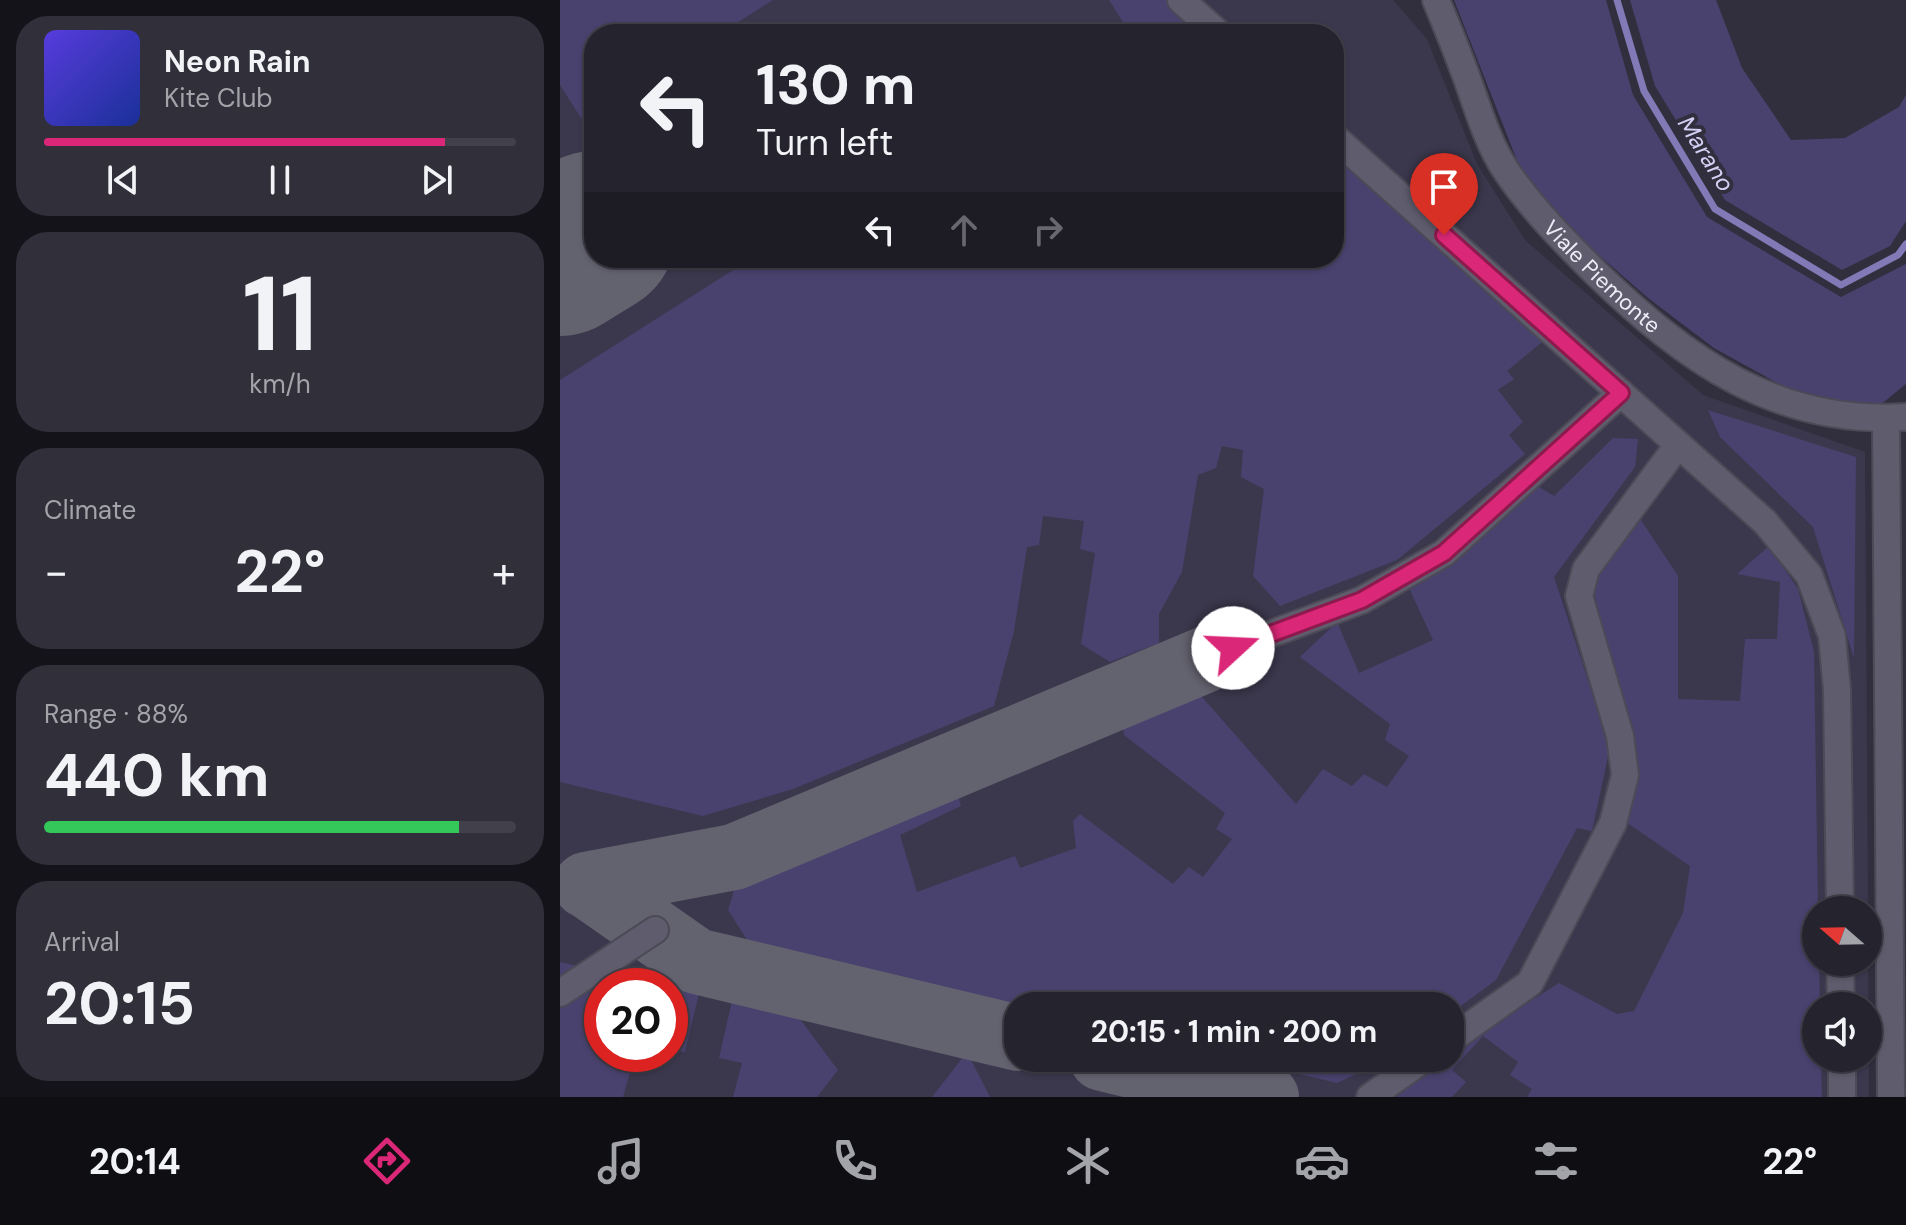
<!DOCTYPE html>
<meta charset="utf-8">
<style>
:root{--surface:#25232e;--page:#312f3a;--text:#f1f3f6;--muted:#a3a4aa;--line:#42404a;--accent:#db2777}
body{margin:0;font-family:"DM Sans",sans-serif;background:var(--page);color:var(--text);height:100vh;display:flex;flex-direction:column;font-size:30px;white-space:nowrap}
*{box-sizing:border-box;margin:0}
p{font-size:26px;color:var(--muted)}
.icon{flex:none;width:44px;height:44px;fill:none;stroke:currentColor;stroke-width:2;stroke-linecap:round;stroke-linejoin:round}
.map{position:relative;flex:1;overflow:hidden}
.sheet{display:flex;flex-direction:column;gap:16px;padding:16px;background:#141319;width:560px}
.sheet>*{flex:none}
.guide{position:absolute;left:24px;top:24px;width:760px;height:244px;border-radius:32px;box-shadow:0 2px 6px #0004,0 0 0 2px var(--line);background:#25232e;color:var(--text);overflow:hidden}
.needle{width:52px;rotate:290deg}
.tools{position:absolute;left:1242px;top:896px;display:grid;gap:16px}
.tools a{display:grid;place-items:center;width:80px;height:80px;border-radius:50%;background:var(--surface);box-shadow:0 2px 6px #0004,0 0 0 2px var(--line);font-size:40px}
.speed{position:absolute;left:24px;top:968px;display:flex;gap:16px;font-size:40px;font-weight:700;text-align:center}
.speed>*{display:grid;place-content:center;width:104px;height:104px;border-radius:50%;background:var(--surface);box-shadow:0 2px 6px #0004,0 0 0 2px var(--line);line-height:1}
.speed .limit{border:12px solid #d22;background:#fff;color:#111}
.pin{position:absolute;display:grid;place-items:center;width:68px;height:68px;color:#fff;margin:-82px -34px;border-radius:50% 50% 50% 0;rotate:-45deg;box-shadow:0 0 8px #0007}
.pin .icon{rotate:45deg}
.me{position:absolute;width:88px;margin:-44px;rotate:70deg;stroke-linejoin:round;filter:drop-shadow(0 0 6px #0008)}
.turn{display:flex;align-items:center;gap:28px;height:168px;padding:0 40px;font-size:36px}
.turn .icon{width:104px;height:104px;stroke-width:2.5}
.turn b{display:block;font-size:56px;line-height:68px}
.lanes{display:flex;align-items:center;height:76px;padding:0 40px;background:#0003;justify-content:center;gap:40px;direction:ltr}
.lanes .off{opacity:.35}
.big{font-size:60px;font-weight:700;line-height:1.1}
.sheet .card{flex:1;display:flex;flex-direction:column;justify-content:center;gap:12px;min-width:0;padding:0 28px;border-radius:32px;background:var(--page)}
.sheet .dial{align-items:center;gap:0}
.dial b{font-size:104px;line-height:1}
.song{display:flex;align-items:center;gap:24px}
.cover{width:96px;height:96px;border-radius:12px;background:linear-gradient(135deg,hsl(250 70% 55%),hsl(230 70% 35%))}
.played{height:8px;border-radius:4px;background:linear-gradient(90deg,var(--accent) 85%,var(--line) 85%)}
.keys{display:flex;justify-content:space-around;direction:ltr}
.heat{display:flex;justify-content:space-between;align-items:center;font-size:44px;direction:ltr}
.charge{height:12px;border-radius:6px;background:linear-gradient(90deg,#34c759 88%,var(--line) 0)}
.trip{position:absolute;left:444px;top:992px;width:460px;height:80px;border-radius:32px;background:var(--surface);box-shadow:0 2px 6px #0004,0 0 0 2px var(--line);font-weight:700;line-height:80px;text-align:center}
.menu{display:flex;height:128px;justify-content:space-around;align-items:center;background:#0f0e12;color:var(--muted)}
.menu .icon{width:56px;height:56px}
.menu .current{color:var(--accent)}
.menu b{font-size:36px;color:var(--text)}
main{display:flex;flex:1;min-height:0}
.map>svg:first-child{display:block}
</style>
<main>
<section class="sheet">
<div class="card">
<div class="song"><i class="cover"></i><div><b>Neon Rain</b><p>Kite Club</p></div></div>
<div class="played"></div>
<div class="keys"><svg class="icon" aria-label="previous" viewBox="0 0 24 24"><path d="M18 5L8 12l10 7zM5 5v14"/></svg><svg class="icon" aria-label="pause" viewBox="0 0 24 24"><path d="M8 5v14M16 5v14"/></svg><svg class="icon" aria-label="next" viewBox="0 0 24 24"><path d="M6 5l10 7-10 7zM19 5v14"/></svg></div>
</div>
<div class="card dial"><b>11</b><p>km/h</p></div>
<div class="card"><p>Climate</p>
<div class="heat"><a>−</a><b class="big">22°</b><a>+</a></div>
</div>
<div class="card"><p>Range · 88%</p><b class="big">440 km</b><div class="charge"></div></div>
<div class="card"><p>Arrival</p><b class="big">20:15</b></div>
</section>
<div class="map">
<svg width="1346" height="1097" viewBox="0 0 1346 1097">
<rect width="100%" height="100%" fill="#312f3e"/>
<!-- built -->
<path fill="#3b384d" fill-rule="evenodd" d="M0,0H833L867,39L917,164L965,240L1143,395L1305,452L1308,910H1256V962H1308V916L1309,1097H0ZM34,34H774V258H34ZM42,986H110V1054H42ZM458,1006H890V1058H458ZM1256,1006H1308V1058H1256Z"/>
<!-- green -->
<path fill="#49426e" d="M0,0H213L159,34H34V114L23,121L0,85Z
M549,0H615L652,34H544L563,22Z
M894,0H1046L1073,95L1147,217L1281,297L1346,264V384L1319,406L1269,402L1230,390L1154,348L1088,298L1000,221L958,163Z
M1070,0H1156L1182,68L1231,140L1285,138L1339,107L1346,95V221L1330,246L1282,270L1165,200L1095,86Z
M774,144L988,337L947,371L954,379L938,390L963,422L949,435L965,454L837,560L720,606L693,576L704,489L681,477L683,450L662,446L656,468L638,475L622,572L599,614V643L550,662L521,644L535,553L520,549L524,521L483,516L479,545L467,547L454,631L434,706L233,789L143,816L0,782V380L192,258H774Z
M1148,410L1296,457L1294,658L1253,527L1160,437Z
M1053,438L1078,439L1075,467L994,577L1050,747L1032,831L1017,828L936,980L890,1014V1006L458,1007L189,943L168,910L179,874L394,782L401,806L340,835L357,892L455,856L460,868L516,848L513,821L520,814L613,884L629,867L643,877L672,839L656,829L665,813L564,735L561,712L629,682L736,804L763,769L792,786L804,774L827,787L849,756L825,740L830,724L740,657L777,622L799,673L873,640L849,588L971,482L994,496Z
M1077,514L1118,576V699L1180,701L1185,639H1217L1220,582L1177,574L1209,546L1238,589L1254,652L1258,910H1256V962H1259L1260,1006H1256V1058H1261L1262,1097H967L972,1089L950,1075L958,1062L923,1036L892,1070L906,1082L892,1097H832C842,1080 870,1058 890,1058V1052L999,983L1057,1014L1074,1011L1123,913L1130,866L1063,820L1073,753L1032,584Z
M0,962L110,986H42V1054H75L63,1097H0Z
M110,986L139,993L125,1052L110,1050Z
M172,1001L234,1011L278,1070L257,1097H173L182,1063L159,1058Z
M407,1052L430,1097H372Z
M671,1058H830L777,1083Z"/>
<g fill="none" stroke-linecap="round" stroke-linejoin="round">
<!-- stream -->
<path stroke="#8279b7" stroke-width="7" d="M1057,0L1084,91L1155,209L1281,285L1338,255L1346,244"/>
<!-- taxiway -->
<path stroke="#63626f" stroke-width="66" d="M26,885L174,857L673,648
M30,887L136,961L458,1038
M542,1058L706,1097"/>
<!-- runway -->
<path stroke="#63626f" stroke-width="164" d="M0,254L34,233"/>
<defs>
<g id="minor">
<path d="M621,0L659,34"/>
<path id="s1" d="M876,0C886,24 896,49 905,73C917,105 926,140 945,169C971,208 1004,241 1037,274C1126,360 1216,425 1346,417"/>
<path d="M774,137L1205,522L1249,575L1272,636L1277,690L1280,910"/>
<path d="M1326,418L1331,1097"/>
<path d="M673,648L802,600L884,553L1061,393"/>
<path d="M1280,962L1281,1006"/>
<path d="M0,993L95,930"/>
<path d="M890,1040L970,983L1053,823L1065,775L1060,736L1019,596L1026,569L1118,445"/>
<path d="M1282,1058V1097"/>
<path d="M810,1097L865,1058"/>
</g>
</defs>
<!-- minor casing -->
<use href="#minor" stroke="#4c4a56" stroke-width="30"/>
<!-- minor -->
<use href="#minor" stroke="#5f5d6d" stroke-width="26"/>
</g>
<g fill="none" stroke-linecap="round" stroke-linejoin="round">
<defs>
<path id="route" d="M673,648L802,600L884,553L1061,393L884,235"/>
</defs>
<!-- route casing -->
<use href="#route" stroke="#8e194d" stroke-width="20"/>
<!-- route -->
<use href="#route" stroke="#db2777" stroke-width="14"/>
</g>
<g text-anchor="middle" stroke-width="8" stroke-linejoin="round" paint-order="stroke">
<!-- street labels -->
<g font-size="22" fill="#edecf6" stroke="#312f3e">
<text dy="8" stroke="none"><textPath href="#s1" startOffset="328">Viale Piemonte</textPath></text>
</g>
<!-- water labels -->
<g font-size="24" font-style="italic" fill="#d4d0f4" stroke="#312f3e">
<text transform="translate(1146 154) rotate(58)" y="8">Marano</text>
</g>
</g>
</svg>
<div class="tools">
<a><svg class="needle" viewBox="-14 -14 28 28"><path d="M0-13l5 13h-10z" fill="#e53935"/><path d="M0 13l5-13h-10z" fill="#a3a4aa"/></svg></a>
<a><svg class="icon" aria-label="sound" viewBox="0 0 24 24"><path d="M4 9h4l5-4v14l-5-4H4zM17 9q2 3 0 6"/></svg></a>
</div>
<div class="speed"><div class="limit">20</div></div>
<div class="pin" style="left:884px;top:235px;background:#d93025"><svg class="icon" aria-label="arrive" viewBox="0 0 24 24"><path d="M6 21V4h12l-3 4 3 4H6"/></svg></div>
<svg class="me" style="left:673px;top:648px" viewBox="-20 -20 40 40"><circle r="19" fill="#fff"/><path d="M0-13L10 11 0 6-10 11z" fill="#db2777"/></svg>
<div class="trip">20:15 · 1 min · 200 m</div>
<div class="guide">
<div class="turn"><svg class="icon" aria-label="left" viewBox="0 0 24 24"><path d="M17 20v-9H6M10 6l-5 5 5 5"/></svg><div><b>130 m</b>Turn left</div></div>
<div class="lanes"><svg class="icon" aria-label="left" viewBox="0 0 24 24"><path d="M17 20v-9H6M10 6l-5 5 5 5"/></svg><svg class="icon off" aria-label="ahead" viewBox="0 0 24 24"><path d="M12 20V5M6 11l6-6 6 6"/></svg><svg class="icon off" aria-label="right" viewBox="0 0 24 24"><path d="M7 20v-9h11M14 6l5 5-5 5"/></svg></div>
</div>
</div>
</main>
<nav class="menu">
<b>20:14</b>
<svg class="icon current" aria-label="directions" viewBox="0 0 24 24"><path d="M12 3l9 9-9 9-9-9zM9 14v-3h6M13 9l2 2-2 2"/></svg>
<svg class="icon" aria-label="music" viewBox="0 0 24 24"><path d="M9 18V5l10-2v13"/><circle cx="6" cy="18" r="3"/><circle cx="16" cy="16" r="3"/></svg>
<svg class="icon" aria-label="phone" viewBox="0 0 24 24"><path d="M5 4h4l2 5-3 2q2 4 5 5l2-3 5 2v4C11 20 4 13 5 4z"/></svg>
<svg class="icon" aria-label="climate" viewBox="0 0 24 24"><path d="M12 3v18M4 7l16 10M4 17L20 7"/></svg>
<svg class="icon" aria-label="car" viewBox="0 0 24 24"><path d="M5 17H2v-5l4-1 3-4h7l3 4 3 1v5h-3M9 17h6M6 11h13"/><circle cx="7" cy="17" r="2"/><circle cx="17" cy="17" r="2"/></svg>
<svg class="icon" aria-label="filters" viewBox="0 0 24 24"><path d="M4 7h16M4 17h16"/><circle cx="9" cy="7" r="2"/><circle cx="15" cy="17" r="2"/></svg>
<b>22°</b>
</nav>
